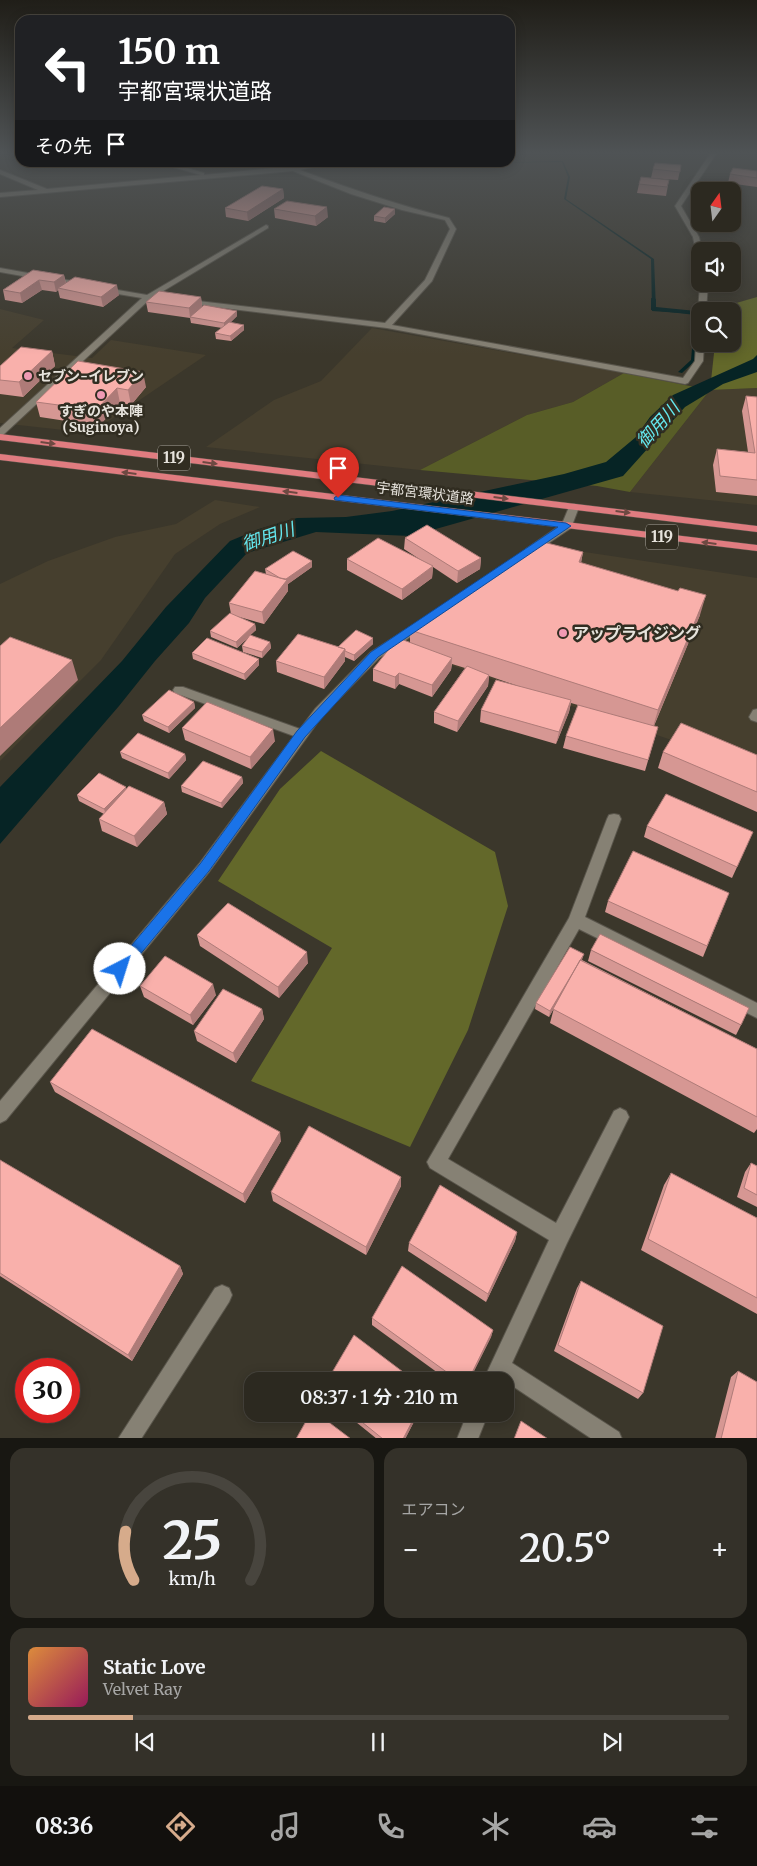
<!DOCTYPE html>
<html lang="ja">
<meta charset="utf-8">
<style>
:root{--surface:#2c2920;--page:#343129;--text:#f1f3f6;--muted:#a6a6a5;--line:#48453e;--accent:#d6ab8b}
body{margin:0;font-family:Merriweather,"Noto Sans JP",serif;background:var(--page);color:var(--text);height:100vh;display:flex;flex-direction:column;font-size:19px;white-space:nowrap}
*{box-sizing:border-box;margin:0}
p{font-size:16px;color:var(--muted)}
.icon{flex:none;width:28px;height:28px;fill:none;stroke:currentColor;stroke-width:2;stroke-linecap:round;stroke-linejoin:round}
.map{position:relative;height:1438px;overflow:hidden}
.sheet{display:flex;flex-direction:column;gap:10px;padding:10px;background:#181712;flex:1}
.sheet>*{flex:none}
.hud{position:absolute;left:15px;top:15px;width:500px;height:152px;border-radius:15px;box-shadow:0 2px 12px #0003,0 0 0 1px var(--line);background:#202124;color:#fff;overflow:hidden}
.needle{width:32px;rotate:14deg}
.fabs{position:absolute;left:691px;top:182px;display:grid;gap:10px}
.fabs a{display:grid;place-items:center;width:50px;height:50px;border-radius:10px;background:var(--surface);box-shadow:0 2px 12px #0003,0 0 0 1px var(--line);font-size:25px}
.speed{position:absolute;left:15px;top:1358px;display:flex;gap:10px;font-size:25px;font-weight:700;text-align:center}
.speed>*{display:grid;place-content:center;width:65px;height:65px;border-radius:50%;background:var(--surface);box-shadow:0 2px 12px #0003,0 0 0 1px var(--line);line-height:1}
.speed .limit{border:8px solid #d22;background:#fff;color:#111}
.pin{position:absolute;display:grid;place-items:center;width:42px;height:42px;color:#fff;margin:-51px -21px;border-radius:50% 50% 50% 0;rotate:-45deg;box-shadow:0 0 5px #0007}
.pin .icon{rotate:45deg}
.me{position:absolute;width:55px;margin:-28px;rotate:40deg;stroke-linejoin:round;filter:drop-shadow(0 0 4px #0008)}
.turn{display:flex;align-items:center;gap:18px;height:105px;padding:0 20px;font-size:22px}
.turn .icon{width:65px;height:65px;stroke-width:2.5}
.turn b{display:block;font-size:35px;line-height:42px}
.then{display:flex;align-items:center;height:48px;padding:0 20px;background:#0003;gap:10px;font-size:19px}
.big{font-size:38px;font-weight:600;line-height:1.1}
.sheet .widget{flex:1;display:flex;flex-direction:column;justify-content:center;gap:8px;min-width:0;padding:0 18px;border-radius:15px;background:var(--page)}
.sheet .dial{align-items:center;gap:0}
.dial svg{height:130px;overflow:visible;fill:none;stroke:var(--line);stroke-width:7;stroke-linecap:round;text-anchor:middle}
.dial text{fill:var(--text);stroke:none}
.song{display:flex;align-items:center;gap:15px}
.cover{width:60px;height:60px;border-radius:8px;background:linear-gradient(135deg,hsl(30 70% 55%),hsl(330 70% 35%))}
.played{height:5px;border-radius:2px;background:linear-gradient(90deg,var(--accent) 15%,var(--line) 15%)}
.keys{display:flex;justify-content:space-around;direction:ltr}
.heat{display:flex;justify-content:space-between;align-items:center;font-size:28px;direction:ltr}
.sheet .tiles{flex:1;display:grid;gap:10px;grid-template-columns:1fr 1fr}
.widget:last-child{grid-column:span 2}
.trip{position:absolute;left:244px;top:1372px;width:270px;height:50px;border-radius:15px;background:var(--surface);box-shadow:0 2px 12px #0003,0 0 0 1px var(--line);font-weight:600;line-height:50px;text-align:center}
.menu{display:flex;height:80px;justify-content:space-around;align-items:center;background:#12100d;color:var(--muted)}
.menu .icon{width:35px;height:35px}
.menu .on{color:var(--accent)}
.menu b{font-size:22px;color:var(--text)}
.map>svg:first-child{display:block}
</style>
<div class="map">
<svg width="757" height="1439" viewBox="0 0 757 1439">
<rect width="100%" height="100%" fill="#3b372b"/>
<!-- built -->
<path fill="#463f2e" d="M0,309L44,320L12,348L92,358L111,340L206,355L91,433L0,423Z
M372,328L624,373L573,402L527,415L420,470L206,447L274,400L321,381Z
M757,388V505L630,492L710,390Z
M215,500L260,507L220,524L175,554L101,660L0,761V584L48,561L115,537L176,524Z
M545,546L757,578V769L397,647Z"/>
<!-- green -->
<path fill="#585d27" d="M624,373L710,390L630,492L597,486L420,470L527,415L573,402Z"/>
<!-- forest -->
<path fill="#63682a" d="M757,297V388L710,390L715,344H732V311H718L719,308Z
M321,751L495,852L508,906L468,1030L410,1147L251,1081L332,948L218,881L280,789Z"/>
<!-- water -->
<path fill="#062425" d="M563,161L570,177L566,199L654,259L656,310L698,313L696,360L682,373L678,372L691,360L695,314L652,311L651,259L564,199L568,177L562,162L437,164Z
M757,355V372L723,384L685,407L623,476L411,536L316,532L247,553L205,598L189,623L155,661L119,706L0,844V787L122,661L166,607L230,541L259,529L297,518L346,517L392,511L564,474L606,462L636,437L650,417L673,395L753,359Z"/>
<g fill="none" stroke-linecap="round" stroke-linejoin="round">
<!-- stream -->
<path fill="#062425" fill-rule="evenodd" d="M651,298L656,299V307L696,311L699,313L696,315L651,310Z"/>
<defs>
<path id="service" d="M757,709V722L751,720L749,717L753,710Z"/>
<path id="minor" d="M710,154H716L681,206L699,237L702,251H700V259L697,257L693,237L675,206Z
M172,162H182L177,165L204,173V175L334,162L300,170C350,189 398,205 449,218L456,229L432,281L392,325L683,378L695,361L696,344L700,342V344H704L703,361L688,383L685,384L387,328L150,299L3,435L0,436V428L142,298L100,291V287L147,295L266,225L268,226V228L155,296L385,323L425,280L450,229L445,220L402,210L351,194L293,171L0,197V193L38,190L0,174V170L47,189L201,175L169,166V164Z
M0,268L84,283L88,285L84,287L0,272Z
M700,284H708L706,311L700,313L698,311Z
M574,504L579,507L571,528L534,553H526V549L562,524L569,507Z
M424,618L430,622L428,625L379,658L323,715L209,872L6,1120L0,1123V1101L199,864L294,736L175,693L173,690L175,687H183L300,729L315,709L371,652Z
M614,814L619,815L621,819L585,917L757,1003V1018L579,929L448,1159L556,1223L614,1111L620,1108L626,1111L629,1117L626,1123L567,1243L512,1363L619,1432L622,1439H592L505,1381H483L549,1240L430,1168L427,1162L569,918L607,819L609,815Z
M222,1285L229,1288L232,1295L229,1302L141,1439H118L215,1288Z
M467,1414H488L478,1439H457Z"/>
<path id="trunk" d="M0,434L757,526V532L0,440Z
M0,454L757,545V551L0,460Z"/>
</defs>
<!-- service casing -->
<use href="#service" stroke="#59554b" stroke-width="2"/>
<!-- minor casing -->
<use href="#minor" stroke="#59554b" stroke-width="2"/>
<!-- trunk casing -->
<use href="#trunk" stroke="#59554b" stroke-width="1"/>
<!-- service -->
<use href="#service" fill="#868174" fill-rule="evenodd"/>
<!-- minor -->
<use href="#minor" fill="#868174" fill-rule="evenodd"/>
<!-- trunk -->
<use href="#trunk" fill="#e07c80" fill-rule="evenodd"/>
</g>
<!-- wall -->
<path fill="#d69793" d="M681,165L678,180L651,178L653,169Z
M757,171V187L728,183L730,174Z
M669,180L666,196L637,193L639,184Z
M283,189L284,198L248,221L226,217L225,208Z
M274,209L328,217L316,226L275,218Z
M395,209V214L385,223L374,221V216Z
M33,270L64,275L66,283L119,295L103,307L60,298L58,290L56,292L42,290L22,303L5,300L3,290Z
M201,297L202,307L237,316L231,322L244,330L231,341L216,339L215,333L222,328L191,323L190,318L148,312L146,302Z
M52,351L55,366L23,397L0,394V366Z
M78,361L146,387L131,405L120,403L99,426L40,417L36,402Z
M746,396L757,397V497V496L716,492L713,465L717,449L748,452L742,411Z
M405,538L481,558L480,569L457,583L433,567L432,578L402,600L347,570V559L424,562L404,549Z
M583,552L581,563L700,615L654,726L658,727L645,771L563,748L566,736L578,705L571,703L569,712L556,744L480,722L481,710L521,687L489,676L488,686L457,732L434,723V712L465,668L452,664L451,670L432,697L399,684L395,689L373,681V669L410,643V630Z
M312,561V567L288,584V591L264,624L236,616L255,624L256,630L250,635L270,642L271,648L262,658L243,652L242,646L250,636L237,648L211,637L210,631L231,614L229,603L266,574L265,569Z
M373,638V644L354,661L345,657V661L324,689L277,672L276,661L338,647Z
M192,653L259,659V665L245,680L193,659Z
M194,702L195,708L169,733L144,721L142,715Z
M182,728L275,741L251,769L185,740Z
M120,752L185,754L186,760L169,779L122,758Z
M663,752L757,755V812L658,768Z
M242,777L243,783L222,808L182,792L181,786Z
M126,787V789L164,802L167,814L137,847L102,831L99,819L104,814L79,801L77,795Z
M647,826L748,843L732,878L644,837Z
M729,893L703,957L605,912L608,901Z
M197,935L308,963L279,998L200,946Z
M591,950L741,1025L736,1035L588,961Z
M582,960L757,1049V1129L754,1133L550,1023L554,1008L549,1017L535,1009L536,1003Z
M140,986L216,995L193,1025L144,997Z
M262,1009L264,1019L236,1063L197,1041L194,1031Z
M50,1082L281,1141L245,1203L55,1092Z
M0,1160L180,1266L183,1274L132,1361L0,1276Z
M751,1163L757,1166V1207L737,1197L745,1172Z
M671,1173L757,1218V1314L641,1250L664,1185Z
M401,1186L366,1255L273,1201L271,1192Z
M517,1232L515,1241L486,1302L408,1251L409,1243Z
M581,1281L643,1393L638,1399L554,1351L577,1288Z
M372,1318L493,1330L491,1337L469,1381H449L372,1325Z
M738,1371L757,1439H715L731,1377Z
M346,1414H418L405,1439H377Z"/>
<!-- shaded-wall -->
<path fill="#ae7b78" d="M283,189L284,198L248,221L247,212Z
M327,207L328,217L316,226L315,216Z
M395,209V214L385,223V218Z
M64,275L66,285L58,288V290L56,292L54,282Z
M39,280L42,290L22,303L20,293Z
M117,285L119,295L103,307L101,297Z
M201,297L202,307L190,318L189,308Z
M237,311V316L224,328V323Z
M244,325V330L231,341L230,336Z
M52,351L55,366L23,397L19,382Z
M143,372L146,387L131,405L128,390Z
M117,388L120,403L99,426L96,410Z
M583,552L579,572V562Z
M481,558L480,569L457,583L458,571Z
M312,561V567L288,584V591L264,624L262,612L284,580Z
M433,566L432,578L402,600V589Z
M706,595L700,615L652,730L658,710Z
M255,624L256,630L237,648L236,642Z
M373,638V644L354,661V655Z
M270,642L271,648L262,658V652Z
M345,649V661L324,689V677Z
M452,658L451,670L432,697V685Z
M259,659V665L245,680L244,674Z
M72,660L78,680L0,756V728Z
M399,673V684L395,689V677Z
M489,675L488,686L457,732L458,721Z
M571,700L569,712L556,744L559,732Z
M194,702L195,708L169,733L168,727Z
M273,729L275,741L251,769L250,757Z
M185,754L186,760L169,779L168,773Z
M242,777L243,783L222,808L221,803Z
M126,787L127,793L106,815L104,809Z
M164,802L167,814L137,847L134,836Z
M307,952L308,963L279,998L278,987Z
M584,954L582,960L549,1017L550,1011Z
M213,984L216,995L193,1025L190,1015Z
M262,1009L264,1019L236,1063L233,1053Z
M280,1132L281,1141L245,1203L243,1194Z
M401,1177V1186L366,1255V1247Z
M517,1232L515,1241L486,1302L488,1294Z
M180,1266L183,1274L132,1361L128,1355Z
M493,1330L491,1337L469,1381H468Z
M416,1414H418L405,1439H403Z"/>
<!-- building -->
<path fill="#f9b0ab" stroke="#ae7b78" d="M655,163L681,165L680,172L653,169Z
M733,168L757,171V178L730,174Z
M641,177L669,180L667,187L639,184Z
M262,186L283,189L247,212L225,208Z
M287,201L327,207L315,216L274,209Z
M384,207L395,209L385,218L374,216Z
M33,270L64,275L54,282L39,280L20,293L3,290Z
M75,277L117,285L101,297L58,288Z
M159,291L201,297L189,308L146,302Z
M204,305L237,311L224,323L190,317Z
M229,322L244,325L230,336L215,333Z
M21,347L52,351L19,382L0,380V366Z
M78,361L143,372L128,390L117,388L96,410L36,402Z
M746,396L757,397V480L720,476L717,449L755,453Z
M427,525L481,558L458,571L405,538Z
M378,538L433,566L402,589L347,559Z
M539,541L583,552L579,562L678,591L680,588L706,595L658,710L410,630Z
M293,551L312,561L286,579L280,578L265,569Z
M255,571L287,580L262,612L229,603Z
M230,613L255,624L236,642L210,631Z
M356,630L373,638L354,655L345,651V649L338,647Z
M298,634L345,649L324,677L276,661Z
M250,635L270,642L262,652L242,646Z
M10,637L72,660L0,728V646Z
M207,638L259,659L244,674L192,653Z
M398,638L452,658L432,685L399,673L395,677L373,669Z
M467,666L489,675L458,721L434,712Z
M496,680L571,700L559,732L481,710Z
M169,690L194,702L168,727L142,715Z
M207,702L273,729L250,757L182,728Z
M578,705L658,727L648,760L566,736Z
M681,723L757,755V792L663,752Z
M138,733L185,754L168,773L120,752Z
M203,761L242,777L221,803L181,786Z
M99,773L126,787L104,809L77,795Z
M129,786L164,802L134,836L99,819Z
M666,794L753,832L737,867L647,826Z
M633,851L729,893L707,946L608,901Z
M228,903L307,952L278,987L197,935Z
M600,934L749,1008L741,1025L591,950Z
M570,947L584,954L550,1011L536,1003Z
M165,956L213,984L190,1015L140,986Z
M580,960L757,1049V1117L553,1009Z
M223,989L262,1009L233,1053L194,1031Z
M92,1029L280,1132L243,1194L50,1082Z
M309,1126L401,1177L366,1247L271,1192Z
M0,1160L180,1266L128,1355L0,1273Z
M751,1163L757,1166V1195L744,1188Z
M671,1173L757,1218V1298L648,1239Z
M440,1185L517,1232L488,1294L409,1243Z
M402,1266L493,1330L468,1381H459L372,1318Z
M581,1281L663,1326L643,1393L558,1345Z
M354,1335L415,1381H327Z
M738,1371L757,1382V1439H721Z
M310,1414H318L351,1439H296Z
M352,1414H416L403,1439H383Z
M521,1421L548,1439H514Z"/>
<!-- one-way arrows -->
<defs><path id="oneway-solid" d="M-6-.8H1V-3.2L6.5 0L1 3.2V.8H-6Z" transform="scale(1.25)"/></defs>
<g fill="#6e4942">
<use href="#oneway-solid" transform="translate(48 443) rotate(7)"/>
<use href="#oneway-solid" transform="translate(210 463) rotate(7)"/>
<use href="#oneway-solid" transform="translate(129 473) rotate(-173)"/>
<use href="#oneway-solid" transform="translate(290 492) rotate(-173)"/>
<use href="#oneway-solid" transform="translate(501 498) rotate(7)"/>
<use href="#oneway-solid" transform="translate(623 512) rotate(7)"/>
<use href="#oneway-solid" transform="translate(709 543) rotate(-173)"/>
</g>
<!-- sky -->
<linearGradient id="sky" x2="0" y2="1"><stop stop-color="#201e18"/><stop offset="0.43" stop-color="#4f5355"/><stop offset="1" stop-color="#4f5355" stop-opacity="0"/></linearGradient>
<rect width="757" height="355" fill="url(#sky)"/>
<!-- route -->
<path fill="#1a73e8" stroke="#114b97" d="M338,495L566,523L571,526L378,657L305,737L209,871L125,973L120,975L115,973L113,969L115,965L200,864L297,731L371,652L558,527L335,500L334,498Z"/>
<!-- markers -->
<g fill="#f09ab4" stroke="#312d21" stroke-width="2">
<circle cx="28" cy="376" r="5"/>
<circle cx="101" cy="395" r="5"/>
<circle cx="563" cy="633" r="5"/>
</g>
<g text-anchor="middle" stroke-width="5" stroke-linejoin="round" paint-order="stroke">
<!-- far-poi labels -->
<g font-size="14" font-weight="bold" fill="#e6e3dc" stroke="#312d21" text-anchor="start">
<text x="38" y="381">セブン-イレブン</text>
<text x="101" y="416" text-anchor="middle">すぎのや本陣<tspan x="101" dy="16">(Suginoya)</tspan></text>
</g>
<!-- far-street labels -->
<g font-size="14" fill="#e6e3dc" stroke="#312d21">
<text transform="translate(425 493) rotate(7)" y="5">宇都宮環状道路</text>
</g>
<!-- shield labels -->
<g fill="#312d21" stroke="#b0aca4" stroke-width="1">
<rect x="158" y="445.5" width="32" height="25" rx="4"/>
<rect x="646" y="524.5" width="32" height="25" rx="4"/>
</g>
<g font-size="15" font-weight="bold" fill="#e6e3dc">
<text x="174" y="463">119</text>
<text x="662" y="542">119</text>
</g>
<!-- poi labels -->
<g font-size="16" font-weight="bold" fill="#e6e3dc" stroke="#312d21" text-anchor="start">
<text x="573" y="639">アップライジング</text>
</g>
<!-- water labels -->
<g font-size="18" font-style="italic" fill="#64e8ef" stroke="#312d21">
<text transform="translate(658 425) rotate(-48)" y="6">御用川</text>
<text transform="translate(268 537) rotate(-18)" y="6">御用川</text>
</g>
</g>
</svg>
<div class="fabs">
<a><svg class="needle" viewBox="-14 -14 28 28"><path d="M0-13l5 13h-10z" fill="#e53935"/><path d="M0 13l5-13h-10z" fill="#a6a6a5"/></svg></a>
<a><svg class="icon" aria-label="sound" viewBox="0 0 24 24"><path d="M4 9h4l5-4v14l-5-4H4zM17 9q2 3 0 6"/></svg></a>
<a><svg class="icon" aria-label="search" viewBox="0 0 24 24"><circle cx="10" cy="10" r="6"/><path d="M15 15l6 6"/></svg></a>
</div>
<div class="speed"><div class="limit">30</div></div>
<div class="pin" style="left:338px;top:498px;background:#d93025"><svg class="icon" aria-label="arrive" viewBox="0 0 24 24"><path d="M6 21V4h12l-3 4 3 4H6"/></svg></div>
<svg class="me" style="left:120px;top:969px" viewBox="-20 -20 40 40"><circle r="19" fill="#fff"/><path d="M0-13L10 11 0 6-10 11z" fill="#1a73e8"/></svg>
<div class="trip">08:37 · 1 分 · 210 m</div>
<div class="hud">
<div class="turn"><svg class="icon" aria-label="left" viewBox="0 0 24 24"><path d="M17 20v-9H6M10 6l-5 5 5 5"/></svg><div><b>150 m</b>宇都宮環状道路</div></div>
<div class="then">その先<svg class="icon" aria-label="arrive" viewBox="0 0 24 24"><path d="M6 21V4h12l-3 4 3 4H6"/></svg></div>
</div>
</div>
<section class="sheet">
<div class="tiles">
<div class="widget dial"><svg viewBox="0 0 100 80">
<path d="M14 69A42 42 0 1 1 86 69"/>
<path d="M14 69A42 42 0 0 1 9 39" stroke="#d6ab8b"/>
<text x="50" y="56" font-size="32" font-weight="700">25</text>
<text x="50" y="72" font-size="11">km/h</text>
</svg></div>
<div class="widget"><p>エアコン</p>
<div class="heat"><a>−</a><b class="big">20.5°</b><a>+</a></div>
</div>
<div class="widget">
<div class="song"><i class="cover"></i><div><b>Static Love</b><p>Velvet Ray</p></div></div>
<div class="played"></div>
<div class="keys"><svg class="icon" aria-label="previous" viewBox="0 0 24 24"><path d="M18 5L8 12l10 7zM5 5v14"/></svg><svg class="icon" aria-label="pause" viewBox="0 0 24 24"><path d="M8 5v14M16 5v14"/></svg><svg class="icon" aria-label="next" viewBox="0 0 24 24"><path d="M6 5l10 7-10 7zM19 5v14"/></svg></div>
</div>
</div>
</section>
<nav class="menu">
<b>08:36</b>
<svg class="icon on" aria-label="directions" viewBox="0 0 24 24"><path d="M12 3l9 9-9 9-9-9zM9 14v-3h6M13 9l2 2-2 2"/></svg>
<svg class="icon" aria-label="music" viewBox="0 0 24 24"><path d="M9 18V5l10-2v13"/><circle cx="6" cy="18" r="3"/><circle cx="16" cy="16" r="3"/></svg>
<svg class="icon" aria-label="phone" viewBox="0 0 24 24"><path d="M5 4h4l2 5-3 2q2 4 5 5l2-3 5 2v4C11 20 4 13 5 4z"/></svg>
<svg class="icon" aria-label="climate" viewBox="0 0 24 24"><path d="M12 3v18M4 7l16 10M4 17L20 7"/></svg>
<svg class="icon" aria-label="car" viewBox="0 0 24 24"><path d="M5 17H2v-5l4-1 3-4h7l3 4 3 1v5h-3M9 17h6M6 11h13"/><circle cx="7" cy="17" r="2"/><circle cx="17" cy="17" r="2"/></svg>
<svg class="icon" aria-label="filters" viewBox="0 0 24 24"><path d="M4 7h16M4 17h16"/><circle cx="9" cy="7" r="2"/><circle cx="15" cy="17" r="2"/></svg>
</nav>
